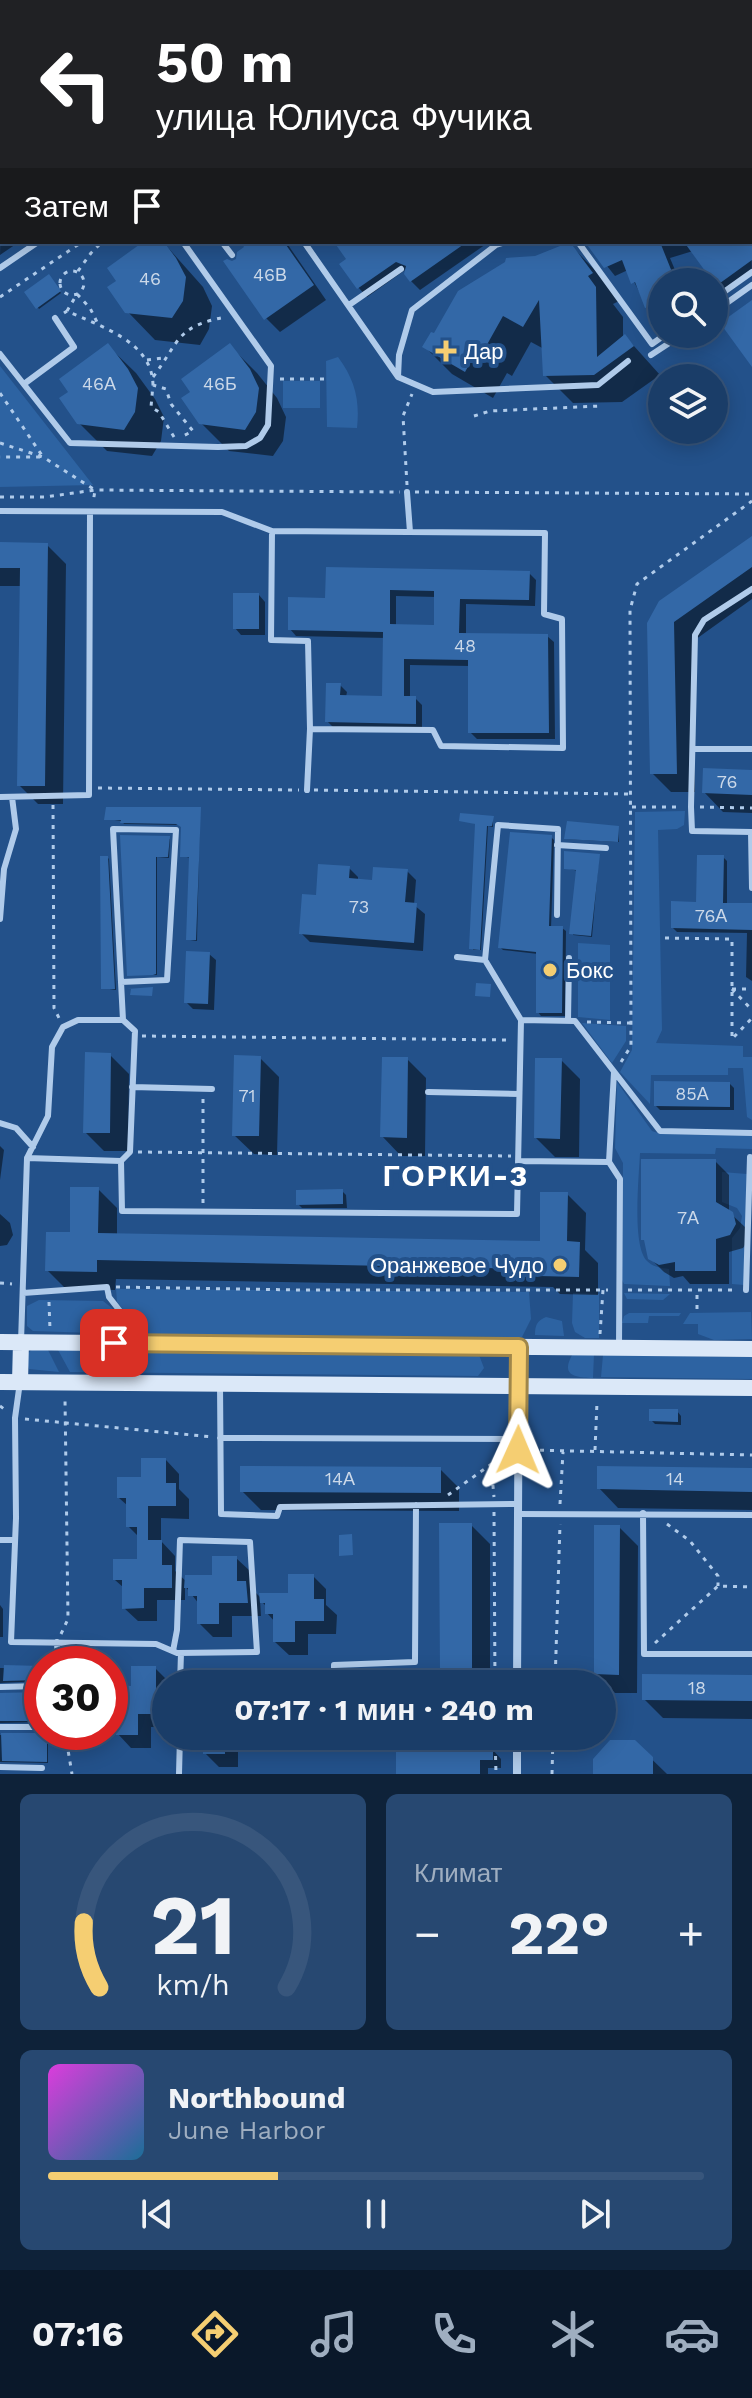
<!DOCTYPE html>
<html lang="ru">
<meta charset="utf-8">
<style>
:root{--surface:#1a3d68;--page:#274871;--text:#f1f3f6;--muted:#9faec0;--line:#38567c;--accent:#f5ce72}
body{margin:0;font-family:"Work Sans",sans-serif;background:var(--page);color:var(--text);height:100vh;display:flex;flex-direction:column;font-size:30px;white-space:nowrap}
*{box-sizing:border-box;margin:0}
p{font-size:26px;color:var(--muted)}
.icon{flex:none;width:44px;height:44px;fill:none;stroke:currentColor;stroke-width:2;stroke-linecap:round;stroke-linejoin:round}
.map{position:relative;height:1774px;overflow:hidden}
.drawer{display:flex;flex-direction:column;gap:20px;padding:20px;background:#0e2239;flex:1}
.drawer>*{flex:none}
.top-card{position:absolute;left:0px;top:0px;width:752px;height:244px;box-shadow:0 4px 20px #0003,0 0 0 2px var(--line);background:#202124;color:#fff;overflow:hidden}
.buttons{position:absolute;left:648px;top:268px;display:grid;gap:16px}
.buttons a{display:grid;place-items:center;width:80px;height:80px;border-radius:50%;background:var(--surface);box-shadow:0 4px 20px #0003,0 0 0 2px var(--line);font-size:40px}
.speed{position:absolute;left:24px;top:1646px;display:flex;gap:16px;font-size:40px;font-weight:700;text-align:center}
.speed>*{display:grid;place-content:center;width:104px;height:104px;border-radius:50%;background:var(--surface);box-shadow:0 4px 20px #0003,0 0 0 2px var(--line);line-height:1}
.speed .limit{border:12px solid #d22;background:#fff;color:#111}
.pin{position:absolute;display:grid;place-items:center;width:68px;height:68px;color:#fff;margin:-34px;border-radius:16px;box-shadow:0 4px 12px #0006}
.me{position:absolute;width:88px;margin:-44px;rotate:1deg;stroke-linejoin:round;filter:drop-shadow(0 0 6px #0008)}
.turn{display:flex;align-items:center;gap:28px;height:168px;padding:0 24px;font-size:36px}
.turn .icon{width:104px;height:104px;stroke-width:2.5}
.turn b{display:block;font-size:56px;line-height:68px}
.then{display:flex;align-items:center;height:76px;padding:0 24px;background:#0003;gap:16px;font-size:30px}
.big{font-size:60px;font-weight:700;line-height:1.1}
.drawer .tile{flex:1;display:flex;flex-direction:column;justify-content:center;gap:12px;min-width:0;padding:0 28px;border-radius:12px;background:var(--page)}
.drawer .dial{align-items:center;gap:0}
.dial svg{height:208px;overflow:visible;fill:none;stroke:var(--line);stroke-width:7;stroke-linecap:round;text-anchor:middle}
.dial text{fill:var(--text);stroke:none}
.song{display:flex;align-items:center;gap:24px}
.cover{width:96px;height:96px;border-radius:12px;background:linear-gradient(135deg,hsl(300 70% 55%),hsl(200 70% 35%))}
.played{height:8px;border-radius:4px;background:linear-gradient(90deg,var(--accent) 35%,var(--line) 35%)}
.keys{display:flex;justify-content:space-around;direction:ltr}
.heat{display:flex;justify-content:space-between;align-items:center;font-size:44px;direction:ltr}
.drawer .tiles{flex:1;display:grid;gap:20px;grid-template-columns:1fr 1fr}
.tile:last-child{grid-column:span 2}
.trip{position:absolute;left:152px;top:1670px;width:464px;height:80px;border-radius:40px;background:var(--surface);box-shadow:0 4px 20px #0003,0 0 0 2px var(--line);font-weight:700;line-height:80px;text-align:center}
.dock{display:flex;height:128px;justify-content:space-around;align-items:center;background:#0a182a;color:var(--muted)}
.dock .icon{width:56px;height:56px}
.dock .current{color:var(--accent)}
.dock b{font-size:36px;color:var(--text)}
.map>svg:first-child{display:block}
</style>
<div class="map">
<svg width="752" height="1774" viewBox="0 0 752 1774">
<rect width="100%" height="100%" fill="#23518a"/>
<!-- green -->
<path fill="#2d63a2" d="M338,357C355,380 360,400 357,428L327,427L326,361Z
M0,366L93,485L0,487Z
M283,381H320V408H283Z
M685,811L684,825L677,829L658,830L662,1030L656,1043L743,1046V1057H752V1120L747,1117L743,1068H728V1075H651L650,1104L620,1072L632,1050L635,812Z
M578,943L610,945V1020L578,1017Z
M582,1023L626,1026V1041L612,1063Z
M617,1082L652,1131L661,1134L752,1135V1149L716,1148L715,1154L640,1153C639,1176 632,1243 646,1260C652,1267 661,1268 669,1269L670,1286L624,1284L622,1280L623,1163L615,1148Z
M722,1172L747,1174L744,1285L732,1284V1238L740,1228L742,1216L737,1208L722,1202Z
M116,1289L529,1292L531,1319L522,1337L142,1334L117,1302Z
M573,1293L599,1294V1338H585L575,1332L572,1323Z
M624,1293L670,1294L663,1300L627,1299Z
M39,1300L103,1301L112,1308L126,1331L123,1334L33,1331L27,1326V1306Z
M751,1312L752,1339L714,1340L698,1334V1324H683L690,1313Z
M629,1313H681L679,1316H649L648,1323H622L624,1316Z
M546,1317L562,1321L564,1336L535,1335C535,1325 537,1321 546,1317Z
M47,1348L59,1372L29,1369L26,1361L28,1353L33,1349Z
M57,1348L473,1353L479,1355L484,1368L478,1376L70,1372Z
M594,1354L593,1378C577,1377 560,1377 572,1355Z
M603,1355L752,1357V1379L601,1377Z"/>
<!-- shadow -->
<path fill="#0007" fill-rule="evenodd" d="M235,0H268L270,2H232Z
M307,0H373L304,2Z
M458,0H501L456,2Z
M525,0H664L665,2H522Z
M2,169V242H19L0,255Z
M750,179L752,275L726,294L693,251L670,258L680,282H662V316H656L647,307L628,270L615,276L588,242H750Z
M146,242H163L203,287L212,306L209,329L200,345L155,340L127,311L119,281Z
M243,242H286L326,300L280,332L266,318L236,262L247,247Z
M328,242H489L420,290L411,281L408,268L367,297L358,287L349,260L337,243L332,246Z
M573,248L600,275L619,301L613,304L623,317V338L625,336L660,375L622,402L573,403L545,375L544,349L531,342L512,376L507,373L493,398L452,374L424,346L535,258Z
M49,277L61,293L39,309L27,292Z
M108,346L136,373L155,399L164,417L161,441L152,456L107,451L79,423Z
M230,346L257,373L277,398L286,417L283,441L273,456L229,451L201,423Z
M752,538V599L692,642L695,792H671L652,773L649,623Z
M0,544L47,545L66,564L63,804H38L19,785L21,586H0Z
M328,569L529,573L536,580L535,606L466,604V635L547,636L554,642L555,739H477L470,732V666L410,665V698H415L422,705V730L334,728L327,721L340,685L347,692L346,697L384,698L385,638L296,636L290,629L327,600ZM396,596L436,597V627L396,626Z
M259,595L265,602V635H241L235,628Z
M752,772V813L723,812L704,792Z
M200,809L197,941L190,940L191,858L182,856L181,825L124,824L122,821L107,819Z
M493,817V827L488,826L481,950H473L477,824L461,820Z
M618,828L619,842L566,839Z
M122,837L170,839L169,858L157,857V975H129Z
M551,837L554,840L551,928H562L566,931L565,1016H541L538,1012V954L503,950L500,947Z
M599,856L592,937L573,935L578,871L566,868Z
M723,857L727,861V905H752V981L746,977L747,933L677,932L673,928L698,904Z
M108,858L109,859L116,990L103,988Z
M349,868L358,877V881L374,882L407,871L416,880L414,905L425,914L423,951L310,942L301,933L318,897Z
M209,954L216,960L214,1010L193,1009L186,1002Z
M110,1055L129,1074L128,1151H104L85,1132Z
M260,1058L279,1077L277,1155L254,1154L234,1135Z
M407,1059L426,1078L425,1156H401L382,1136Z
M561,1060L580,1079L579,1157H555L536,1138Z
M730,1084L734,1088V1110H660L656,1106Z
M0,1146L4,1150L0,1180Z
M715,1161L729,1175V1212L746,1228L749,1239L743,1248L729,1252V1284H690L683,1276L674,1278L664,1272L650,1258Z
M98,1189L117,1208V1235L542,1243L567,1194L586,1213L585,1250L598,1263V1295L560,1294L553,1287L116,1279L115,1290L66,1289L47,1270Z
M342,1191L346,1195L347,1208H302L298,1204Z
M0,1214L10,1223L13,1235L7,1245L0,1246Z
M677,1411L681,1416V1425L655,1424L651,1420Z
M166,1460L179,1474V1489L189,1499V1519L161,1518V1541L175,1556V1571L187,1582L214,1577L236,1558L250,1571V1587L262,1599L290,1595L313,1576L326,1589V1605L337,1615L336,1634H308V1655H289L275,1642V1622L267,1613V1607L260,1600L261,1616H232V1637H213L199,1623V1604L185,1586V1600H157V1621H138L124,1608V1588L115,1580L139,1561V1537L128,1526V1506L119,1498Z
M440,1469L459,1488V1511L261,1510L242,1491Z
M752,1470V1510L618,1508L599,1488Z
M471,1525L490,1544V1684H372L434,1682L442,1672Z
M619,1527L638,1546L637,1693H615L596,1674Z
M0,1605L3,1609V1637H0Z
M0,1668H41L42,1681L0,1683Z
M155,1668L169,1682L166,1684V1727H151V1748H131L118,1734V1715L110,1707V1687L133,1688Z
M752,1677V1719L663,1718L644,1699Z
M0,1695H42V1722L0,1723Z
M45,1732H48V1763L0,1762V1735H42Z
M205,1736H267V1746H238V1767H219L205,1753Z
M634,1742L667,1774H595Z
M492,1749L501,1759V1768H488V1774H398Z"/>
<!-- building -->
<path fill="#3368a7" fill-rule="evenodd" d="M143,242H164L176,258L186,277L183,301L172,318L125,313L107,287L116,281L107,268Z
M241,242H284L314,285L264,320L223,261L227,259L232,261L236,259L237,252L244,247Z
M334,242H467L410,282L404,274L406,266L396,262L357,289L339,264L346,259Z
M570,242L593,273L588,276L596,287L597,357L625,334L634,346L594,375L543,376L539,300L523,327L503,316L484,350L479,347L465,372L422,347L431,332L434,333L458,291L505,262L506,258L535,256Z
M585,242H660L676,282H662V303L645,308L635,282L631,284L622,260L604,268Z
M684,242H752V260L716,286Z
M49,274L61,291L36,309L24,292Z
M752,300V367L720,323Z
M108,343L128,369L138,388L135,412L124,430L77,424L59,398L68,392L59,379Z
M230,343L250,369L259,388L256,412L245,430L199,424L181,398L190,392L181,379Z
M752,536V567L674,622L677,774H650L647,623L659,601Z
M0,542L48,543L45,786H17L20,568H0Z
M326,567L530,571L529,600L460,599L459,633L548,634L549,733H468V660L404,659V696H416V724L325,722L326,683H341L340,695L382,696L383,632L288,630V597L325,598ZM390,590L434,591V625L390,624Z
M233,593H259V629H233Z
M703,768L752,770V795L702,793Z
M106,807H201L196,940H186L189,857H180L181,827L176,824L120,823L121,820H104Z
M460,813L494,816L492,826H487L480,950L469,949L475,824L459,821Z
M567,821L619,826L618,842L564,839Z
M510,832L552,835L549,926H563L562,1013H536V952L498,948Z
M120,835L170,836L168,857H156V974L153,975L127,976Z
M564,851L600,854L591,936L569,934L576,870L564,869Z
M697,855H724L723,903H752V930L671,928V901L696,902Z
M100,856H108L115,989H101Z
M318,864L350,866L349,878L372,880L373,867L408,869L405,902L417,903L414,943L299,934L302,894L316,895Z
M186,951L210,952L208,1004L184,1003Z
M476,983L491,984L490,997L475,996Z
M153,987L152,996L130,995L131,989H127Z
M85,1052L111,1053L110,1133H83Z
M234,1055L261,1056L259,1136H232Z
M382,1057H408L407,1138L380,1137Z
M535,1058H562L560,1139L534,1138Z
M654,1081L730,1082V1107L654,1106Z
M641,1159H716V1202L733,1212L736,1224L730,1235L716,1239V1271H675V1262L659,1265L648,1259L644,1240H641Z
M70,1187H99L98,1233L540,1241V1192H568L567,1241L580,1242L579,1277L539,1276V1269L97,1260V1272L45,1271L46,1232H70Z
M343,1189V1204L296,1205V1190Z
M649,1409H678V1422L649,1421Z
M141,1458H166V1483H176V1506H148V1540H162V1565H172V1588H144V1608L122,1609V1580H113V1559H137V1527H126V1498H117V1477H141Z
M240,1466L441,1467V1493L240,1492Z
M597,1466L752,1468V1492L597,1489Z
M439,1523H472V1684H430L440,1671Z
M594,1525H620L619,1675L594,1674Z
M352,1534L353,1555L339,1556V1535Z
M212,1556H237V1581H246L248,1603H219V1624H197V1596H188V1588H184L185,1575H212Z
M288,1574H314V1599H324V1621H295V1642H273V1614H265V1603H260L259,1593H288Z
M4,1665L42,1666V1680L3,1681Z
M131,1666H156V1692H166V1714H138V1735H116V1707H110V1685L131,1686Z
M642,1674L752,1675V1701L642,1700Z
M41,1692L42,1721H0V1693Z
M1,1733H47V1762L2,1761Z
M203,1736H225V1754H203Z
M610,1740H635L653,1757V1774H593V1759Z
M396,1747H493V1760H480V1774H396Z"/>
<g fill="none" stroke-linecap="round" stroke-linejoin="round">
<!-- path -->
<path stroke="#b0cbea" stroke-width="3" stroke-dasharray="4 6" stroke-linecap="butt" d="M473,0L475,2
M639,0L640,2
M704,0L705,2
M379,2L382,0
M750,67L752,70
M750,161L752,164
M60 283a12 12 0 1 1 24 0a12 12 0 1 1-24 0Z
M78,271L91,253L102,242
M0,297L82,242
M67,311L77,294L90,308L98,324
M64,313L67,311C101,327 152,341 153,385
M147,360L163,358
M153,377C180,341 176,326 226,317
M280,379H329
M0,393L43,457H0
M474,416L490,411L600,406
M174,437L159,412L151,407L153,385L166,389L171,404L193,431L183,436
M0,443L43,457L95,490L93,503
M407,485L403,416L412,394
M415,492L752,494
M0,497H45L95,490L400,492
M98,788L299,790
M314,790L631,794
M53,805L54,1008L60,1020
M632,807H680
M700,807L752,808
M665,938L732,939V1039L752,1018
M732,989L752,1010
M732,989H752
M587,1022L631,1023
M142,1036L510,1040
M621,1062L631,1046L630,610L637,584L752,501
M138,1152L511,1156
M203,1203V1099
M0,1283L12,1284
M116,1287L300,1290H608
M628,1290H736
M49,1302L50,1330
M697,1309V1291
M600,1334L603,1290
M0,1406L8,1412
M25,1419L213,1437
M530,1450L752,1455
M595,1450L597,1402
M491,1465L494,1497
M448,1495L507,1453
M560,1504L563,1452
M494,1512L495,1684
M667,1524L690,1541L718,1576V1586
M61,1634L68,1619L65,1399
M655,1643L718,1586L752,1587
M555,1684L560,1524
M65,1732L72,1774
M495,1736L496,1774
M552,1774L553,1736"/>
<!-- lane -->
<path stroke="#b0cbea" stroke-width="6" d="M689,0L690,2
M750,93L752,96
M750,111L752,101
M222,242L232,255
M304,242L398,377
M506,242L496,245L412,310L399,355L398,377L433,392L598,385L628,361
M578,242L652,344L666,334
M0,268L38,242
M714,299L752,272
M349,305L401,269
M714,312L752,285
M0,354L70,443L218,447L246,446L260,438L268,425L271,366L183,242
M651,355L683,334
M24,384L74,347L55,318
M407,492L410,532
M0,511L222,512L272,531L545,533L544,614L562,619L563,748L441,746L433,730L310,729
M272,531L271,640L308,641L310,729L307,790
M752,589L704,620L695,635L691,807L692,831L752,832
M695,749H752
M0,797L89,795L90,513
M751,832L752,888
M557,845L606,848
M0,919L4,869L16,829L12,797
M485,960L498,825L558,829L557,915
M121,982L167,980L176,830L113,829L123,1020L135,1031L130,1152L121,1161L122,1211L517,1214L521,1020L485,960L457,957
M521,1020L575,1021L660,1131L752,1133
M568,1021L569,958
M132,1087L212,1089
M428,1092L519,1094
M0,1123L16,1128L33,1147
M27,1158L121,1161
M518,1161L609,1162L614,1072
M609,1162L620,1179L619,1348
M746,1290L750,1157
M23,1293L107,1287L109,1297L142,1339
M21,1342L27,1158L48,1116L52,1047L63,1027L78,1020H123
M20,1382L15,1418L16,1518L11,1642L156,1644L177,1653L257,1652L250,1542L180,1540L177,1630L173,1651
M220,1384L221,1514L277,1516L280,1507L517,1504
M220,1438L518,1439
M643,1513L644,1654H752
M517,1514L752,1515
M0,1540H15
M57,1642L58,1664
M180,1684L181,1653
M334,1684V1665L415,1662L416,1505
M0,1687L40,1686
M0,1727H41
M0,1767L42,1768
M179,1774L180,1736"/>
<!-- street -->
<path stroke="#b0cbea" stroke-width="8" d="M517,1684L519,1347
M517,1736V1774"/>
<!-- secondary -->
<path stroke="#dbe8f8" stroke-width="16" d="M726,0L727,2
M750,2L752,5
M750,36L752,39
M0,1342L752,1349
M0,1382L752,1388
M20,1382L21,1342"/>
<!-- primary -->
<path stroke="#f4f8fe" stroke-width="20" d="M72,2L75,0
M187,2L190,0
M0,53L2,52
M0,129L2,127"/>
<!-- tram -->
<path stroke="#fff" stroke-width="2" d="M125,2L128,0
M143,2L145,0
M0,89L2,88"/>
</g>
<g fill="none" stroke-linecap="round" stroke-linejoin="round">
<defs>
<path id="route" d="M114,1343L519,1347L518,1450"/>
</defs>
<!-- route casing -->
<use href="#route" stroke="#9f864a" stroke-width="20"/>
<!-- route -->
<use href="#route" stroke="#f5ce72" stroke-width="14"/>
</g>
<!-- markers -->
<g fill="#f5ce72" stroke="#23518a" stroke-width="3">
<path d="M442 339h8v8h8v8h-8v8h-8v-8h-8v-8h8z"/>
<circle cx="550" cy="970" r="8"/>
<circle cx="560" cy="1265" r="8"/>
</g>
<g text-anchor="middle" stroke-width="8" stroke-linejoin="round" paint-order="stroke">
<!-- number labels -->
<g font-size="18" fill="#ccd9e9">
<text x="270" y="281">46В</text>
<text x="150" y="285">46</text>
<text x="99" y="390">46А</text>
<text x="220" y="390">46Б</text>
<text x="465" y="652">48</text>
<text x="727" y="788">76</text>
<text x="359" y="913">73</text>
<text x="711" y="922">76А</text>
<text x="692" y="1100">85А</text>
<text x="247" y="1102">71</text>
<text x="688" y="1224">7А</text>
<text x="340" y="1485">14А</text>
<text x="675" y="1485">14</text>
<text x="697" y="1694">18</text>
</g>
<!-- poi labels -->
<g font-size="22" fill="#fff" stroke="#23518a" text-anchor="start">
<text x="464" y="359">Дар</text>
<text x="566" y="978">Бокс</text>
<text x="544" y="1273" text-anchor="end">Оранжевое Чудо</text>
</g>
<!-- district labels -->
<g font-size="30" font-weight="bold" letter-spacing="2" fill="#fff" stroke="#23518a">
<text x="456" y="1186">ГОРКИ-3</text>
</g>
</g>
</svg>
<div class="buttons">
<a><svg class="icon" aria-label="search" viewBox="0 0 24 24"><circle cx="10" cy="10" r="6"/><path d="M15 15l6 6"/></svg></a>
<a><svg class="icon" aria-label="layers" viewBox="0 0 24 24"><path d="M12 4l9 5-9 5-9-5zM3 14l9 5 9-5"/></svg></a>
</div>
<div class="speed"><div class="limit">30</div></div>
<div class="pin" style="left:114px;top:1343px;background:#d93025"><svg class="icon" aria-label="arrive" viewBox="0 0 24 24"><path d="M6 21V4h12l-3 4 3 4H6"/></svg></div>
<svg class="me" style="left:518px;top:1450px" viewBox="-20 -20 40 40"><path d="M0-17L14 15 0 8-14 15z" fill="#f5ce72" stroke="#fff" stroke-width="4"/></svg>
<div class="trip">07:17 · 1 мин · 240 m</div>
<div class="top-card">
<div class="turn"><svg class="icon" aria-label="left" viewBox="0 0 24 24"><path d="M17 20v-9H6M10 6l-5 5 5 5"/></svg><div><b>50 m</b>улица Юлиуса Фучика</div></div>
<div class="then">Затем<svg class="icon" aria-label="arrive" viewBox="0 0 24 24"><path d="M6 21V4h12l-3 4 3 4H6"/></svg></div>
</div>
</div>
<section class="drawer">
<div class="tiles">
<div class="tile dial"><svg viewBox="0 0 100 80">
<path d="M14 69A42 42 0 1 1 86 69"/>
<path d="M14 69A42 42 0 0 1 8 44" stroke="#f5ce72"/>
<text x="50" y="56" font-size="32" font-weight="700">21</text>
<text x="50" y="72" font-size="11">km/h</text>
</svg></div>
<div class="tile"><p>Климат</p>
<div class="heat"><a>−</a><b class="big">22°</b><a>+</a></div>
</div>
<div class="tile">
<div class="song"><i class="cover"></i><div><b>Northbound</b><p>June Harbor</p></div></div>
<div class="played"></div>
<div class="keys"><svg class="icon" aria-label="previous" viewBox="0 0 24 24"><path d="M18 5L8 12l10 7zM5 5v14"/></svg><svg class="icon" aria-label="pause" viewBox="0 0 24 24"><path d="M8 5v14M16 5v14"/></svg><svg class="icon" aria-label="next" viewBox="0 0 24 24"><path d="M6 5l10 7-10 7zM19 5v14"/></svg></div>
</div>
</div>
</section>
<nav class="dock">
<b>07:16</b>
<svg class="icon current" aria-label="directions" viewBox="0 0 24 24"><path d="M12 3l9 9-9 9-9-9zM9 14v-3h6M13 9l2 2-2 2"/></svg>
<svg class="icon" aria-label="music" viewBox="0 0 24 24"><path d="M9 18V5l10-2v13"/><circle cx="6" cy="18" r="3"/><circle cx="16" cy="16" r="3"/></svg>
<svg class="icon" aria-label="phone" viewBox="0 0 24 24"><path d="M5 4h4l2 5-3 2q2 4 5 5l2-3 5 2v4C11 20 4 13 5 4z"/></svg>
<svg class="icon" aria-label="climate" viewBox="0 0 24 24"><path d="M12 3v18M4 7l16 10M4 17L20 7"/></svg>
<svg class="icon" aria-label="car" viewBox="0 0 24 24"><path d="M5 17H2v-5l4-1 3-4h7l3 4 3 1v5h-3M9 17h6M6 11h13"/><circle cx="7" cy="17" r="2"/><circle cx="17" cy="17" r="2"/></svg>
</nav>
